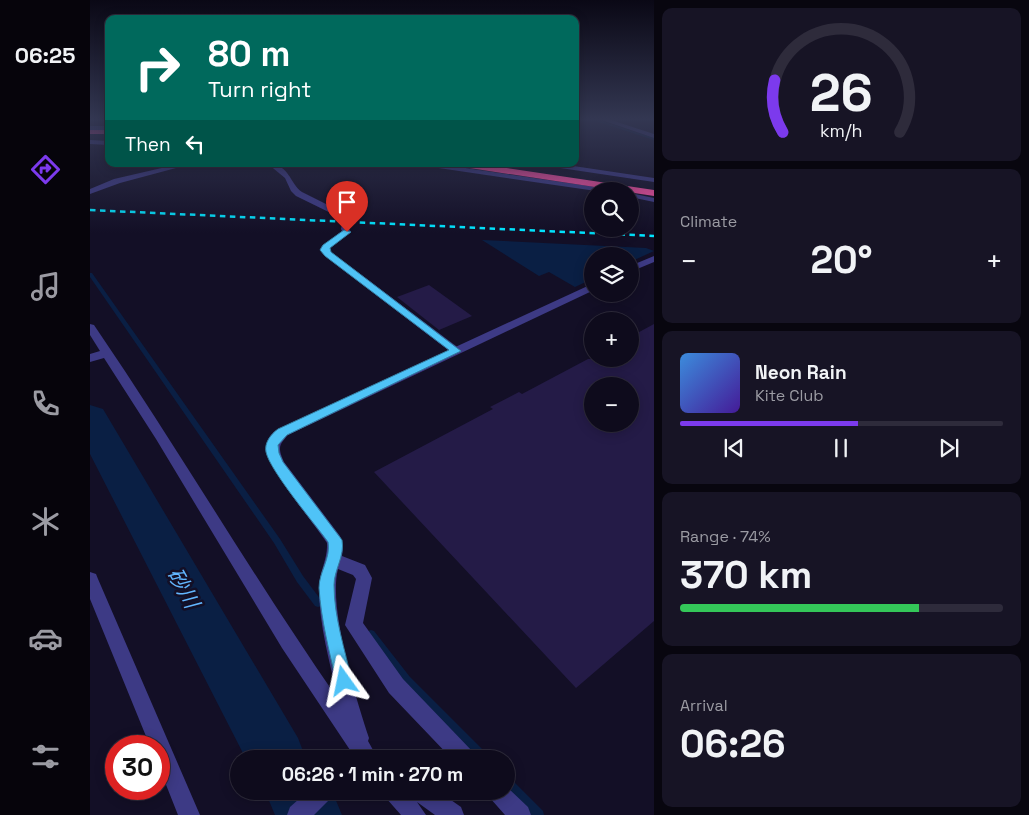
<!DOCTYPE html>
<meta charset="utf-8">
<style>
:root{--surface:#0e0b1c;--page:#171425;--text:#f1f3f6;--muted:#9b9ba3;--line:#2e2b3b;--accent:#7c3aed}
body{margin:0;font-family:"Space Grotesk","Noto Sans JP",sans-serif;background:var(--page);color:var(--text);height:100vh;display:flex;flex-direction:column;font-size:19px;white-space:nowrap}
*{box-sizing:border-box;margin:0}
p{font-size:16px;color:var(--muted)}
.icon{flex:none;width:28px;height:28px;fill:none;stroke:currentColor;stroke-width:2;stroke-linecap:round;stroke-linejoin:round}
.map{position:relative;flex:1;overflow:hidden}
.panel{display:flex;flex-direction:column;gap:8px;padding:8px;background:#08060f;width:375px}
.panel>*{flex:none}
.banner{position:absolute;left:15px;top:15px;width:474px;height:152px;border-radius:10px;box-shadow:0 2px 12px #0003,0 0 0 1px var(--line);background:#00695c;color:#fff;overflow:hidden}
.controls{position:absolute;left:494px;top:182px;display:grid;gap:10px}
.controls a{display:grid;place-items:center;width:55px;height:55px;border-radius:50%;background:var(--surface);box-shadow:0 2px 12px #0003,0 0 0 1px var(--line);font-size:25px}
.speed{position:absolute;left:15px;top:735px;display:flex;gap:10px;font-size:25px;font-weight:700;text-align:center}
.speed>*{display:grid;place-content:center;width:65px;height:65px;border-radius:50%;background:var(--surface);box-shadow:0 2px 12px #0003,0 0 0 1px var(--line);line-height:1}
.speed .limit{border:8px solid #d22;background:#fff;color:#111}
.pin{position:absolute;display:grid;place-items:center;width:42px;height:42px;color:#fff;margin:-51px -21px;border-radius:50% 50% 50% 0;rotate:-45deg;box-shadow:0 0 5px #0007}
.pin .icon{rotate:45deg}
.me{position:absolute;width:55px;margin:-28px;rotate:348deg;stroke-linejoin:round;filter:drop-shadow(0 0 4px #0008)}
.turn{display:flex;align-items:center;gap:18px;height:105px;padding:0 20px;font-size:22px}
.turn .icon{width:65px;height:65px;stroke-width:2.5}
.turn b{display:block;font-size:35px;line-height:42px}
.then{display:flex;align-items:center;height:48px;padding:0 20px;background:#0003;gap:10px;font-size:19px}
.big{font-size:38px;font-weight:600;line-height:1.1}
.panel .tile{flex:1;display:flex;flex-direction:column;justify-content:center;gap:8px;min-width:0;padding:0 18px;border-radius:10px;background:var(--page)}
.panel .dial{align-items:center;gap:0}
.dial svg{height:130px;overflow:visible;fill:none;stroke:var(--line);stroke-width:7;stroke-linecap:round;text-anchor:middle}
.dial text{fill:var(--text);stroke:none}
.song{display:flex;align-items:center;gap:15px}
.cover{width:60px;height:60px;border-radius:8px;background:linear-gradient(135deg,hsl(210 70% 55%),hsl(260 70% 35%))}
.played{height:5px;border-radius:2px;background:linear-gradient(90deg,var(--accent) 55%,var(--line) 55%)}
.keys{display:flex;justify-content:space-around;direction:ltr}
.heat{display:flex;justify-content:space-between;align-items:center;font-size:28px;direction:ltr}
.charge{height:8px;border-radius:4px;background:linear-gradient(90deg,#34c759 74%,var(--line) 0)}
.trip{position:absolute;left:140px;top:750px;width:285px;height:50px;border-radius:25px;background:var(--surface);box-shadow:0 2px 12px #0003,0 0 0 1px var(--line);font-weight:600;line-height:50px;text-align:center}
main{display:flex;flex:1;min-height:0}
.dock{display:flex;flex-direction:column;width:90px;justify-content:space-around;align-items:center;background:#06040b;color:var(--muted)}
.dock .icon{width:35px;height:35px}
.dock .selected{color:var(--accent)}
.dock b{font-size:22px;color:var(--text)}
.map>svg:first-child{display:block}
</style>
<main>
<nav class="dock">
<b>06:25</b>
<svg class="icon selected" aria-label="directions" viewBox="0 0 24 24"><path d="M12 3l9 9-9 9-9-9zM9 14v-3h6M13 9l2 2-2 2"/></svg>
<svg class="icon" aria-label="music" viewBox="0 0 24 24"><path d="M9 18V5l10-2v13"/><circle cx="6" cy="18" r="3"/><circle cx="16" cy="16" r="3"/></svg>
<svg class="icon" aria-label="phone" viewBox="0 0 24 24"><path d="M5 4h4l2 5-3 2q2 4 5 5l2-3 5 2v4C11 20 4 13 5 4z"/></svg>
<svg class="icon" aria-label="climate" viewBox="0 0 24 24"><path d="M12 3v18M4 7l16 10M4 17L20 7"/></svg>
<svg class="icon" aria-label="car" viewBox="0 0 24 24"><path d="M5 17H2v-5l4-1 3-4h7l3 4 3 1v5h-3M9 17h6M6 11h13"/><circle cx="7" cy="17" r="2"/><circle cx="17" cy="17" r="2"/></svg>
<svg class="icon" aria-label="filters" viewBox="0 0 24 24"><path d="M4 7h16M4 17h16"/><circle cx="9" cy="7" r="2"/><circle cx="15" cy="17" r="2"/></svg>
</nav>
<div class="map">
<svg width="564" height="815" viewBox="0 0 564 815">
<rect width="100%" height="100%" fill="#130f26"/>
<!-- water -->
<path fill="#0a1f44" d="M392,240L556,248L564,251L540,262V256H502V279L485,287L459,272L449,276Z"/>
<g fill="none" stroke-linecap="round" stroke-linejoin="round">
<!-- stream -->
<path fill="#0a1f44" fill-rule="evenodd" d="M500,119H505L564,138V140Z
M0,273H2L190,539L213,576L231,600L232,603L231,606L228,607L225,606L207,582L184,543L0,277Z
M281,630L284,631L320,677L398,755L399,759H387L314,683L278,637L277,634L278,631Z
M416,777L420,778L453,811L454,815H441L416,790Z"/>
<!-- river -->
<path fill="#0a1f44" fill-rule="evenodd" d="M0,405L13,409L208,738L216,759H156L0,454Z
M175,791H242L252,815H185Z"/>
</g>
<!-- building -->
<path fill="#241b47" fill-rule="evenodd" d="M339,285L382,316L349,330L307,297Z
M564,324V621L486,688L284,472L403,409L400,407L429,392L432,394L498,359H540V337ZM502,386H540V424H502Z"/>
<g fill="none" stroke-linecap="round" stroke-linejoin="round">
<!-- minor -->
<path fill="#3d3a85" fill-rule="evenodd" d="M0,126H19V130H0Z
M0,140L19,141V145L0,144Z
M89,164H101L30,183L0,194V189L24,179Z
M178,164C200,164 199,183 212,192L260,216L259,229L261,232L240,248L241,252L370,349L372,351L370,353H362L235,256L230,250L231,247L252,231L251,229L253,219L206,196L201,191L195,178Z
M331,164H348L520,189L524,191H506L335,166Z
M453,164H470L564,178V182L457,166Z
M540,193L564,198V202L540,197Z
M0,324L4,325C88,448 163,577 248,699C240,663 229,625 229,588C229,572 238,559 237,543C224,523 180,471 176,451C175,440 183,430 193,427L198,429L200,432C191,445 186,444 194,462L250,536L253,547L252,556L275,565L282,578L273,623L313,679L383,752L386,759H362L299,693L255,625L266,579L263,575L248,569C238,607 266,699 279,738L278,741L288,759H266L192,648L66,439L14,358L0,362V354L10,351L0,335Z
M0,572L6,574L8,579L110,815H88L69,767V746H60L0,599Z
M416,786L438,807L441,815H415L400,798L397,791H416Z
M218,791H244L241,798L224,815H197L200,807Z
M293,791H317L322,796L320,791H348L371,807L374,815H345L327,802L336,815H311L296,798Z"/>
<!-- tertiary -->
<path fill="#3d3a85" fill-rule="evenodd" d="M509,119H518L564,134V138Z
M564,256V262L540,272V266Z
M502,284V291L198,435H188L186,432L188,429Z"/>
<!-- motorway -->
<path fill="#ff4fa3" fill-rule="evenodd" d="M0,130H19V134H0Z
M369,164H389L564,190V196L373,167Z"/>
<!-- rail -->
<path stroke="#00e5ff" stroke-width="2.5" stroke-dasharray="5.5 4.5" stroke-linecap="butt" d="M0,210L564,236"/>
</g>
<!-- sky -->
<linearGradient id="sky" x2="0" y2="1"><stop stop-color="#0a0815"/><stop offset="0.51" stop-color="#333752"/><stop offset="1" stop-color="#333752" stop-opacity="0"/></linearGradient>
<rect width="564" height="233" fill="url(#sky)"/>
<!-- route -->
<path fill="#4fc3f7" stroke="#337fa1" d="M254,230L261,232L240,248L241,252L371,351L197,435L188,445L189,453L193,462L252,540C255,556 244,570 244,585C244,617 255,650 262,681L260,687L254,689L248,687L246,681C239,650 231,619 229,588C229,572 241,558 238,542C225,524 180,471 176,452C174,443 181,434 188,429L359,350L235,256L230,250L233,245Z"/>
<g text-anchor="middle" stroke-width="5" stroke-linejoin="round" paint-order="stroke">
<!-- near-water labels -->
<g font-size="21" font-style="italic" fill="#62b6ff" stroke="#130f26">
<text transform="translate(93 588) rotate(61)" y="7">砂川</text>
</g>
</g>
</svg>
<div class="controls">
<a><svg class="icon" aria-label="search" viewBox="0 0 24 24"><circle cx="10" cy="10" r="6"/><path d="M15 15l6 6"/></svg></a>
<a><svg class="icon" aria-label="layers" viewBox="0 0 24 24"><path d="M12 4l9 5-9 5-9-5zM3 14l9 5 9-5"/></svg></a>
<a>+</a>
<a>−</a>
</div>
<div class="speed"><div class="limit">30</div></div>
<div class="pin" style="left:257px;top:232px;background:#d93025"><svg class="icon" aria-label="arrive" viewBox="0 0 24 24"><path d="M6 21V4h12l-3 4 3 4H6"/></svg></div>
<svg class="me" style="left:254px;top:681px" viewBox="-20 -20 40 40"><path d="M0-17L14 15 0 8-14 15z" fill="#4fc3f7" stroke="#fff" stroke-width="4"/></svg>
<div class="trip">06:26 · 1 min · 270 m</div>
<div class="banner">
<div class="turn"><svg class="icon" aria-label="right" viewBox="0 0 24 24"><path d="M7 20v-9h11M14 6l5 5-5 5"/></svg><div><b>80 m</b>Turn right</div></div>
<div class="then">Then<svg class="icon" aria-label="left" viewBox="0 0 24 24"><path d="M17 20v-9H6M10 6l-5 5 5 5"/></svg></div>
</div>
</div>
<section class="panel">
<div class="tile dial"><svg viewBox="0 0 100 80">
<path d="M14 69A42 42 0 1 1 86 69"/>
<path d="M14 69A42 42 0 0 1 9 37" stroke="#7c3aed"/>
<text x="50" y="56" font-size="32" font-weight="700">26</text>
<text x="50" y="72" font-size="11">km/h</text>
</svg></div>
<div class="tile"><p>Climate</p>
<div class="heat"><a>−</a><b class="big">20°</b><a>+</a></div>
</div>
<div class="tile">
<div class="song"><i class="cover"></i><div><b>Neon Rain</b><p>Kite Club</p></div></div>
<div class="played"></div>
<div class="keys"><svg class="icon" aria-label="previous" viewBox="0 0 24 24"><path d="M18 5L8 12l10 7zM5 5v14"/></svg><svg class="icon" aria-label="pause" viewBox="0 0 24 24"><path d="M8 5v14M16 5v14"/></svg><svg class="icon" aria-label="next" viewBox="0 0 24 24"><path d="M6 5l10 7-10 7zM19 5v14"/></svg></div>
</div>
<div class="tile"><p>Range · 74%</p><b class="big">370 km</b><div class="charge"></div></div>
<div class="tile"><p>Arrival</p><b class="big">06:26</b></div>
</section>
</main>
